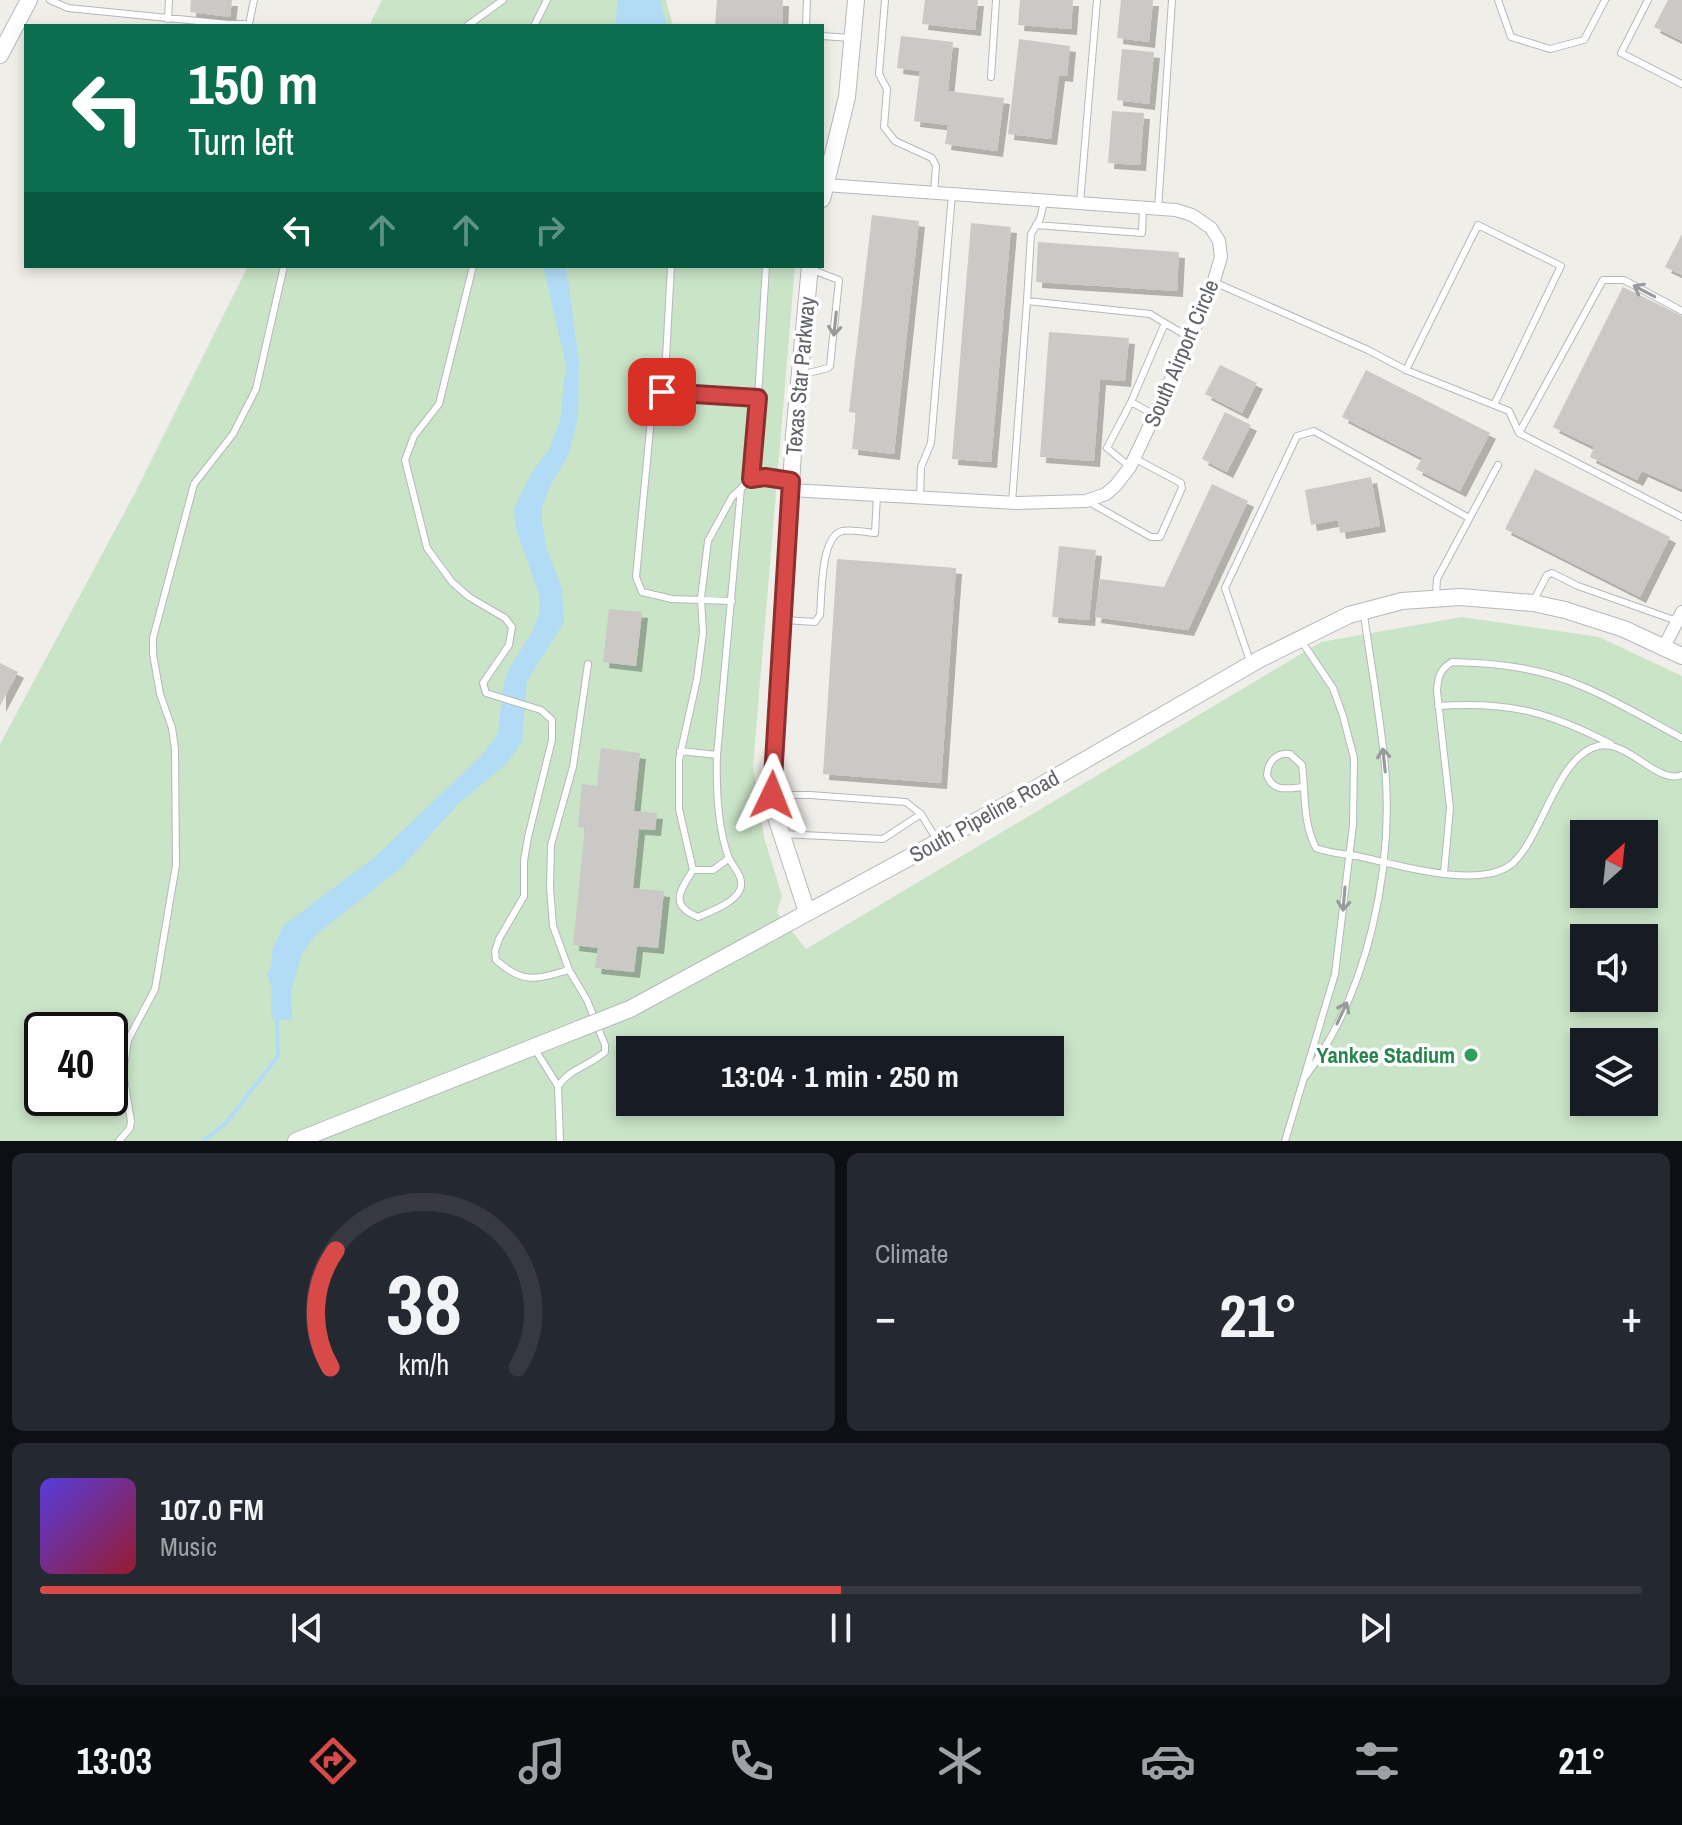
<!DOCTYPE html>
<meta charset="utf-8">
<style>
:root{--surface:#171b24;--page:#242831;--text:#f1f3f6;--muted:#9ea1a6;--line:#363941;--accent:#d74a47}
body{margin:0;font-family:"Archivo Narrow",sans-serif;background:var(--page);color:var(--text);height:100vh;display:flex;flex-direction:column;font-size:30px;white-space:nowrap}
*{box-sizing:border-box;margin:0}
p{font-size:26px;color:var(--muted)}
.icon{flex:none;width:44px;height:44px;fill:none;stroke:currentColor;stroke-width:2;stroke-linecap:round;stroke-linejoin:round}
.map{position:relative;height:1141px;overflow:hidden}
.sheet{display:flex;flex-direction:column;gap:12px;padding:12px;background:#0d0f14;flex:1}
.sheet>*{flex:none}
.guide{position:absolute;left:24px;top:24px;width:800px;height:244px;border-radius:0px;box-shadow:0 4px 12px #0003;background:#0b6e4f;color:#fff;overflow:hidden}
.needle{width:52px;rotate:27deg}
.controls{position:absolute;left:1570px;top:820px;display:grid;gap:16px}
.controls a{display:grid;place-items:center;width:88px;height:88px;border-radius:0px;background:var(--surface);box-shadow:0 4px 12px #0003;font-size:40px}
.speed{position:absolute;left:24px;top:1012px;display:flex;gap:16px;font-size:40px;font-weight:700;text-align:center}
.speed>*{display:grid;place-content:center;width:104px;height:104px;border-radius:50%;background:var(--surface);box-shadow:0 4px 12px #0003;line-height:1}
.speed .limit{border:4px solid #111;border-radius:12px;background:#fff;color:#111}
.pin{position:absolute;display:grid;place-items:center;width:68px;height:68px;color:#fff;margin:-34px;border-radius:16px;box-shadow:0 4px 12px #0006}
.me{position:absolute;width:88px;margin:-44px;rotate:2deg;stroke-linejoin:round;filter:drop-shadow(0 0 6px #0008)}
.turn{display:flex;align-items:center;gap:28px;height:168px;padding:0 32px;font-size:36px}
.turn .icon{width:104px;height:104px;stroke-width:2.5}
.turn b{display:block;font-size:56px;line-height:68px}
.lanes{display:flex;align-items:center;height:76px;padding:0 32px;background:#0003;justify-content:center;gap:40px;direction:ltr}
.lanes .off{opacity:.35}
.big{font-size:60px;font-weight:700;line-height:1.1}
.sheet .tile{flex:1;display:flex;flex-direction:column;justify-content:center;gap:12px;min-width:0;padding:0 28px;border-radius:12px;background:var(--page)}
.sheet .dial{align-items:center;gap:0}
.dial svg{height:208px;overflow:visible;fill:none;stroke:var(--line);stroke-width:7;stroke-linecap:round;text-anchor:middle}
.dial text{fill:var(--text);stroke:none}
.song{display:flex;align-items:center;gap:24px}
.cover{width:96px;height:96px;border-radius:12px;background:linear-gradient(135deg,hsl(250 70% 55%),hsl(350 70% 35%))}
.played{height:8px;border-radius:4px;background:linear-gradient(90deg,var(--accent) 50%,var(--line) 50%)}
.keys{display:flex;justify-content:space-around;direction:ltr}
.heat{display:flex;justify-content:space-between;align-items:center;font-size:44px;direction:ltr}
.sheet .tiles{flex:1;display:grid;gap:12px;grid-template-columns:1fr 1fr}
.tile:last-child{grid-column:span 2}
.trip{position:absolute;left:616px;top:1036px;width:448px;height:80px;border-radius:0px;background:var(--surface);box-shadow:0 4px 12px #0003;font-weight:700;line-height:80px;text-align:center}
.menu{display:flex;height:128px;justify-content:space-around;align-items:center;background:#090b0e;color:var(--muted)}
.menu .icon{width:56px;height:56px}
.menu .current{color:var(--accent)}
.menu b{font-size:36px;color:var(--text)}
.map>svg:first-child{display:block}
</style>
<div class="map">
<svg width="1682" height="1141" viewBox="0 0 1682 1141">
<defs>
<filter id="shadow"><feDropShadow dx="6" dy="6" stdDeviation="0" flood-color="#0004"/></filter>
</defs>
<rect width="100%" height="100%" fill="#f0eee8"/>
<!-- green -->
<path fill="#cae4c8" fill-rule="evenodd" d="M382,0H666L673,26H369Z
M248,266H795L753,766L764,837L782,896L777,912L806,949L1321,642L1462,617L1599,637L1682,676V1141H0V744L135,493ZM1584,834H1644V894H1584ZM1584,938H1644V998H1584ZM42,1030H110V1098H42ZM1584,1042H1644V1102H1584ZM630,1050H1050V1102H630Z"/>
<!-- water -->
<path fill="#b2dcf6" d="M617,0H660L667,26H616Z
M543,266H566L579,361L578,417L569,453L549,488L542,508V523L547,550L562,589L564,622L527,681L522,742L506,764L458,804L401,868L317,934L303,952L291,990L292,1021L271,1018L272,950L284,925L376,856L481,756L498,734L503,687L508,671L532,632L540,612L539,594L516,529L514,509L532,472L550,448L560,420L566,365Z"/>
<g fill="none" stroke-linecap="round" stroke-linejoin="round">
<!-- stream -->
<path stroke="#b2dcf6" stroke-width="4" d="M272,983L269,974L274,965
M203,1141L226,1123L278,1056L277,1015"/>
</g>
<!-- building -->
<path fill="#cbc9c5" filter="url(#shadow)" d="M191,0H232L230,17L190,12Z
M717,0H783L782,26H715Z
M925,0H978L975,30L922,24Z
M1020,0H1073L1071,29L1018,25Z
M1121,0H1153L1149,42L1117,38Z
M1668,0H1682V41L1654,27Z
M901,36L953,42L948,91L1004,98L997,151L945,144L948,125L914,121L920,71L897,68Z
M1019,39L1070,46L1067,76L1059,75L1051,139L1008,134Z
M1122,49L1154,52L1149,104L1117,100Z
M1112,111L1144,113L1140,165L1108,163Z
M872,215L919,221L894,454L852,449L856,413L849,412Z
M971,223L1011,227L991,462L952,459Z
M1682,234V275L1665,267Z
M1038,242L1179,252L1177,291L1036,282Z
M1623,287L1682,316V489L1642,471L1637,480L1590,457L1594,447L1553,427Z
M1049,332L1129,338L1125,381L1100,379L1094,461L1040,457Z
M1220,365L1257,383L1242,413L1205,394Z
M1366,370L1490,433L1460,491L1416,469L1422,458L1342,417Z
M1225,412L1251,425L1227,472L1202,459Z
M1535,469L1670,537L1640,597L1505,529Z
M1371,477L1380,526L1340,533L1338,520L1311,525L1305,490Z
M1212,484L1248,501L1188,630L1095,617L1100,579L1164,587Z
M1059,546L1096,550L1089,620L1052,617Z
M837,559L956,568L941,783L823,774Z
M609,609L642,612L636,666L603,662Z
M0,663L18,672L0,706Z
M601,748L640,753L634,811L657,813L655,830L639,829L633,888L664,891L658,948L637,946L634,972L595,968L598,948L573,945L585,828L578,827L582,784L597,786Z"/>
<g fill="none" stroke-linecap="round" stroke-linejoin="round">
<defs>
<path id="service" d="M50,0L68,8L228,24H249L254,0
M885,0L879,74L887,89L884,127L895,141L932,158L936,166L934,193
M1498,0L1511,37L1550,49L1584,40L1605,0
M1648,0L1621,53L1682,84
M168,19L169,0
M467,26L503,0
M534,26L547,0
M806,26L807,0
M822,36L850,38
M991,77L996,0
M1044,202L1040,219L1031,234L1027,301L1150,314L1190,338
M1080,203L1097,0
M1158,209L1172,0
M1036,225L1142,233L1143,208
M473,266L439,404L414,436L405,460L427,548L452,582L469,597L505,618L512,627L509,645L483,683L486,693L541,710L552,720V740L528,837L524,861V896L499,939L495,951L496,960C524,985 536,979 569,970L553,926L550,888L551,845L573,767L588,664
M1214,282L1368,350L1406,370L1509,411L1519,433L1682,517
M1406,370L1478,225L1561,266L1494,405
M801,375L828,368L830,366L839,280L810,269
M662,392L665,376L671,266
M758,398L766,266
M1155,415L1131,402L1165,323
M1519,433L1603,280H1624L1682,311
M1129,466L1107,448L1131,402
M741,488L717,755C716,788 717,824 728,856C732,867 745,876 740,890C733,904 711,911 698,917C668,905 681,889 693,870L679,809V760L697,679L703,633L701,598L708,541L732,497L751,479L765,477L791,481
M920,497L921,467L931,443L952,194
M1089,502L1151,537H1160L1182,488L1181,483L1134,458
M1012,503L1027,301
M1436,595L1437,579L1498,465
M1534,600L1547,575L1552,573L1578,586L1677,621
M732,601L672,599L642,592L636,577L652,408L662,392L758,398L751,479
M785,620L815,622L820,615C822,596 820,537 842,531C851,529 865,532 875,533L877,495
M1251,664L1225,588L1297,436L1314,431L1469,518
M1438,706C1509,701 1549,712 1611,744
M680,751L717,755
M1304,787C1288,788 1273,793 1267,775C1268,762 1276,752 1290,754L1302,765C1306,795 1302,820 1316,848C1332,854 1341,853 1357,856C1394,864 1482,891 1513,863C1543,835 1557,756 1598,746C1628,739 1657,785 1682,775
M775,795H810L906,802L921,814L937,840
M783,834L883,839L921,814
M693,870H713L728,859
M1444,873L1450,808L1437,691C1438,677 1439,670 1452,662C1497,663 1542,668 1584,687C1617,701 1650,721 1682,738
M534,1048L558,1086L560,1141
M1305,1077C1368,993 1394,869 1385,766C1380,715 1371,665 1364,615
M558,1086C571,1068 589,1066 605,1052V1045L587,1000L569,970
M119,1141L130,1128L131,1121L123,1073L128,1040L155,989L176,865L175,749L172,728L160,694L153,654V638L194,484L233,434L256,389L284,266
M1285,1141L1335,974L1353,825L1354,758L1343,716L1333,688L1302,642"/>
<path id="minor" d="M791,490L1016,503L1086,501L1106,494L1116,485L1130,467L1142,442L1209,297L1221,257L1219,241L1211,228L1192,215L1176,210L825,185
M1664,647L1682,612"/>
<path id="tertiary" d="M0,55L29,0
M822,199L847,97L856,0
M807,912L772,805L794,435L810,266
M630,1009L1028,793L1260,659L1349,615L1402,601L1460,597L1533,603L1565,610L1624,629L1682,656
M296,1141L579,1029"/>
</defs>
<!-- service casing -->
<use href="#service" stroke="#b5b8bb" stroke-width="8"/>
<!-- minor casing -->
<use href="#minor" stroke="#b5b8bb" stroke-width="14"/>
<!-- tertiary casing -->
<use href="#tertiary" stroke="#b5b8bb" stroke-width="18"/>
<!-- service -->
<use href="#service" stroke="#fff" stroke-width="6"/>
<!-- minor -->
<use href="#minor" stroke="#fff" stroke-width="12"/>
<!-- tertiary -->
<use href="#tertiary" stroke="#fff" stroke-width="16"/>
<defs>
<path id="tertiary-bridge" d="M579,1029L630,1009"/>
</defs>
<!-- tertiary-bridge casing -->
<use href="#tertiary-bridge" stroke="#b5b8bb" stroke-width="18" stroke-linecap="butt"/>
<!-- tertiary-bridge -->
<use href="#tertiary-bridge" stroke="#fff" stroke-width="16"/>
</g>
<!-- one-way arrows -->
<defs><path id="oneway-shaft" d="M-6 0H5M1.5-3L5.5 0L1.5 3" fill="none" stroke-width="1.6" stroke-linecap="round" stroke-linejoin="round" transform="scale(2)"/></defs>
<g stroke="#989a9c">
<use href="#oneway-shaft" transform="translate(1644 291) rotate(-152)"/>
<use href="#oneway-shaft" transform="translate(835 324) rotate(96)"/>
<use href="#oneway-shaft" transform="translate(1384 760) rotate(-96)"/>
<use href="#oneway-shaft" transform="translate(1344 899) rotate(95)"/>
<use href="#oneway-shaft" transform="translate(1342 1013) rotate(-65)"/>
</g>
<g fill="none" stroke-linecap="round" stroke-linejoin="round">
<defs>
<path id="route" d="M662,392L758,398L751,479L765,477L791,481L772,795"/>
</defs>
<!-- route casing -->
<use href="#route" stroke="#8c302e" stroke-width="20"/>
<!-- route -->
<use href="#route" stroke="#d74a47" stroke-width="14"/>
</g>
<!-- markers -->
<circle fill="#2e9e5b" stroke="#fff" stroke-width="3" cx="1471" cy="1055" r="8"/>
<g text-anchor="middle" stroke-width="7" stroke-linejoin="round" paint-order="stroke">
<!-- street labels -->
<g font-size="22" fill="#606367" stroke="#fff">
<text transform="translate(1181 353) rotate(-67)" y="8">South Airport Circle</text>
<text transform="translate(800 376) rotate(-85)" y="8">Texas Star Parkway</text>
<text transform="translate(984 816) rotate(-29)" y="8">South Pipeline Road</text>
</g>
<!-- leisure labels -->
<g font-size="22" font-weight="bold" fill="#27864d" stroke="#fff" text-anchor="end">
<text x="1455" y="1063">Yankee Stadium</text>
</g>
</g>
</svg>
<div class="controls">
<a><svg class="needle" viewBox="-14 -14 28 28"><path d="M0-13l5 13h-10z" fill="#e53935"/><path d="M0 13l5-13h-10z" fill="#9ea1a6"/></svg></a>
<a><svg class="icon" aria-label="sound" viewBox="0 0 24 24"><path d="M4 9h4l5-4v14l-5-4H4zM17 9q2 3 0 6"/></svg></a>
<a><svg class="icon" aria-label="layers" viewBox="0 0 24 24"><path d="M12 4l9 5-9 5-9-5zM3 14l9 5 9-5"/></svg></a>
</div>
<div class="speed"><div class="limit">40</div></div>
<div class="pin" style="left:662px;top:392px;background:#d93025"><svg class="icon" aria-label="arrive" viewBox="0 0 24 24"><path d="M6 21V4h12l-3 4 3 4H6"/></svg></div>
<svg class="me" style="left:772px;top:795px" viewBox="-20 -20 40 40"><path d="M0-17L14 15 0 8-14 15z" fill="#d74a47" stroke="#fff" stroke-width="4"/></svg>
<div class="trip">13:04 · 1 min · 250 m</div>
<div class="guide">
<div class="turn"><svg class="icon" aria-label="left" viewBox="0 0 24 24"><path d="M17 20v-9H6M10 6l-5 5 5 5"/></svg><div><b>150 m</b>Turn left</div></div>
<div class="lanes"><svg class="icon" aria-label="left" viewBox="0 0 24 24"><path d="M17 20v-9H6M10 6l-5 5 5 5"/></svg><svg class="icon off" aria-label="ahead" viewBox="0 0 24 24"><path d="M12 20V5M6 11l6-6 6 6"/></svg><svg class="icon off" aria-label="ahead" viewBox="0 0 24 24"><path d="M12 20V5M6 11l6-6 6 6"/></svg><svg class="icon off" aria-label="right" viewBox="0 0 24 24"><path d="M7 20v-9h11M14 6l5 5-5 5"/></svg></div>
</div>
</div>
<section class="sheet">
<div class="tiles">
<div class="tile dial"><svg viewBox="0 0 100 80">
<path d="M14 69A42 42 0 1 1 86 69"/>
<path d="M14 69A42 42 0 0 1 16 24" stroke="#d74a47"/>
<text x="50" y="56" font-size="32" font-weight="700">38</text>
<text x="50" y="72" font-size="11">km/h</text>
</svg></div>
<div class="tile"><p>Climate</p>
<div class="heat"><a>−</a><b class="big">21°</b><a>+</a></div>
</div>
<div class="tile">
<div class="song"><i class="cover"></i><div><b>107.0 FM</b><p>Music</p></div></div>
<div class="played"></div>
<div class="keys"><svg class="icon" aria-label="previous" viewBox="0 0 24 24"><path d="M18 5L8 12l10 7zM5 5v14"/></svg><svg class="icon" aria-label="pause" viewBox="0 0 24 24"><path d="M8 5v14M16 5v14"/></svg><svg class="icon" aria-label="next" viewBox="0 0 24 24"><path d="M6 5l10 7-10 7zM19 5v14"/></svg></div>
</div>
</div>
</section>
<nav class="menu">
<b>13:03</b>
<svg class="icon current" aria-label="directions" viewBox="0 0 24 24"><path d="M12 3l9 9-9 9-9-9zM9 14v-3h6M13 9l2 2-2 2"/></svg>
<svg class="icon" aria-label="music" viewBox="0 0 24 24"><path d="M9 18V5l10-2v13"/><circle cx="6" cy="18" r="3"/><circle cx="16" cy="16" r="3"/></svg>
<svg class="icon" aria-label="phone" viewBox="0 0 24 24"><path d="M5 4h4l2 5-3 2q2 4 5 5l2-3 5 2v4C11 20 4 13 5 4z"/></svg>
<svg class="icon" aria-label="climate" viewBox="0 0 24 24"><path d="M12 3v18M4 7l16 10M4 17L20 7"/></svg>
<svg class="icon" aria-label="car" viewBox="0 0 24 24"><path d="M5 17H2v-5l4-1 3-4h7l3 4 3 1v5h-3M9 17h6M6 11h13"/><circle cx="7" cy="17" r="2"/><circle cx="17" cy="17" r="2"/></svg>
<svg class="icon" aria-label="filters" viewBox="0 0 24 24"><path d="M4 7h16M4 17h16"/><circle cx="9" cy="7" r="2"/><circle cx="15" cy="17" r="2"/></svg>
<b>21°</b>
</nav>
